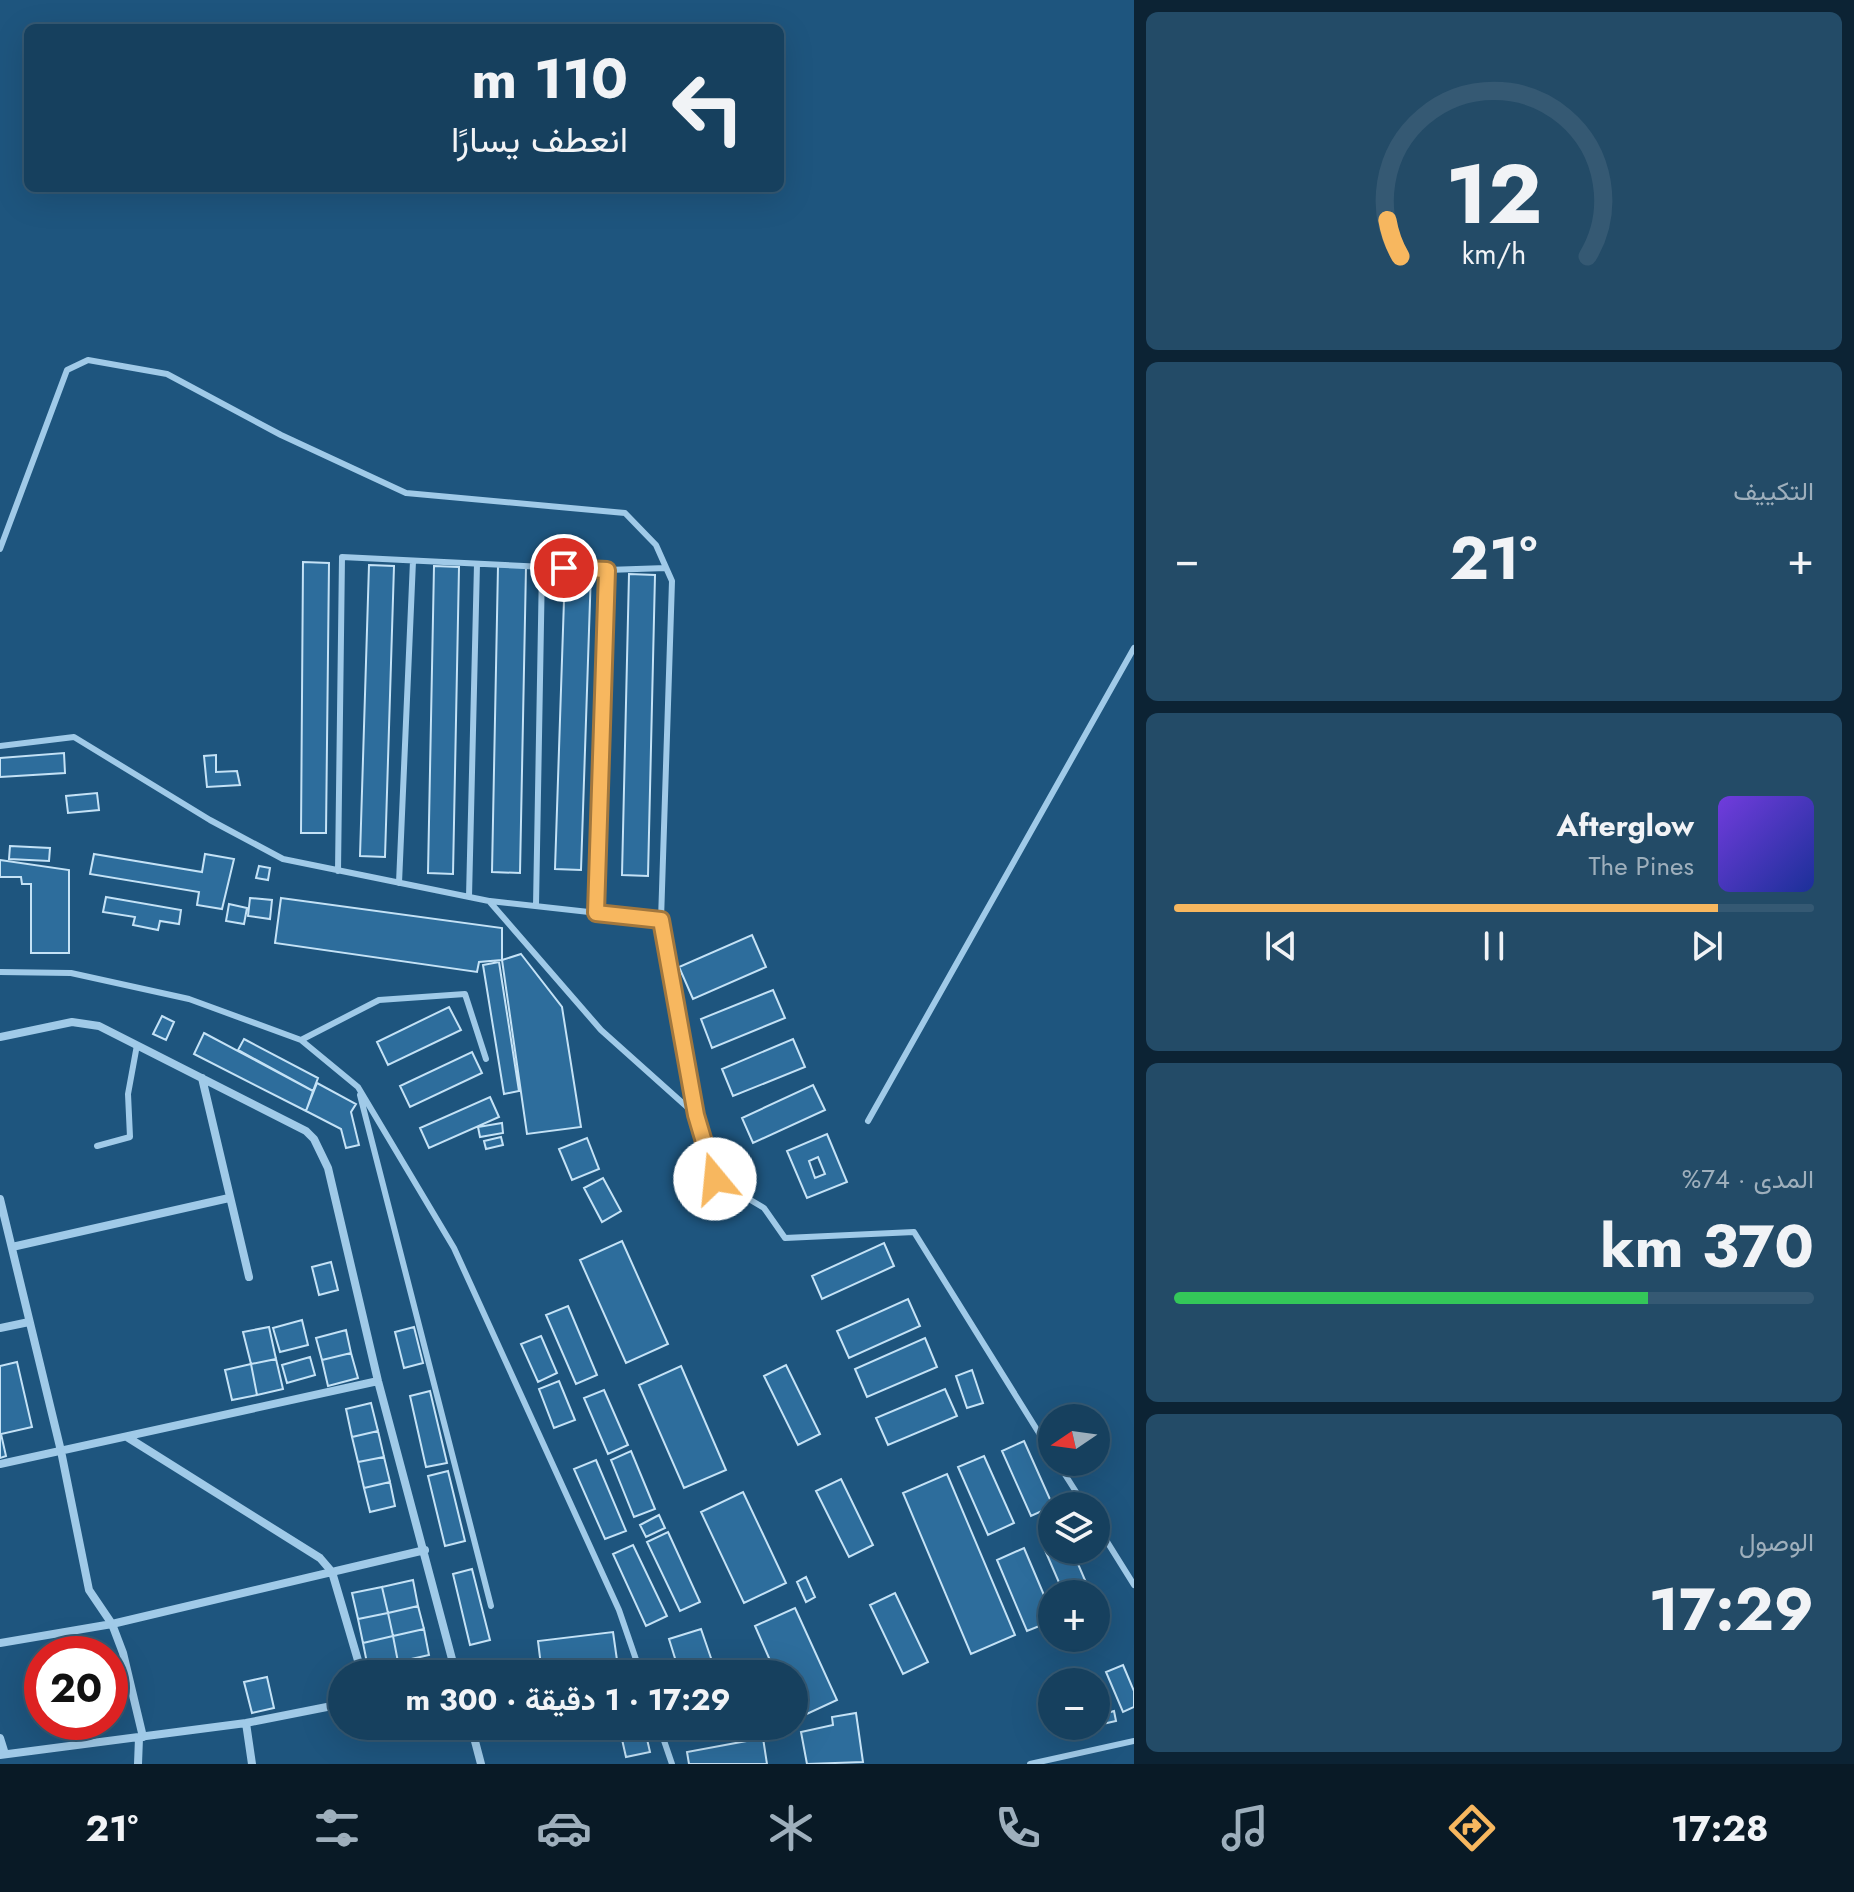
<!DOCTYPE html>
<html lang="ar">
<meta charset="utf-8">
<style>
:root{--surface:#16405e;--page:#234b67;--text:#f1f3f6;--muted:#9eafbc;--line:#355973;--accent:#f7b75f}
body{margin:0;font-family:Jost,Vazirmatn,sans-serif;background:var(--page);color:var(--text);direction:rtl;height:100vh;display:flex;flex-direction:column;font-size:30px;white-space:nowrap}
*{box-sizing:border-box;margin:0}
p{font-size:26px;color:var(--muted)}
.icon{flex:none;width:44px;height:44px;fill:none;stroke:currentColor;stroke-width:2;stroke-linecap:round;stroke-linejoin:round}
.map{position:relative;flex:1;overflow:hidden;direction:ltr}
.sheet{display:flex;flex-direction:column;gap:12px;padding:12px;background:#0c2334;width:720px}
.sheet>*{flex:none}
.guide{position:absolute;left:24px;top:24px;width:760px;height:168px;border-radius:12px;box-shadow:0 8px 32px #0002,0 0 0 2px var(--line);direction:rtl;background:#16405e;color:var(--text);overflow:hidden}
.needle{width:52px;rotate:257deg}
.buttons{position:absolute;left:1038px;top:1404px;display:grid;gap:16px}
.buttons a{display:grid;place-items:center;width:72px;height:72px;border-radius:50%;background:var(--surface);box-shadow:0 8px 32px #0002,0 0 0 2px var(--line);font-size:40px}
.speed{position:absolute;left:24px;top:1636px;display:flex;gap:16px;font-size:40px;font-weight:700;text-align:center}
.speed>*{display:grid;place-content:center;width:104px;height:104px;border-radius:50%;background:var(--surface);box-shadow:0 8px 32px #0002,0 0 0 2px var(--line);line-height:1}
.speed .limit{border:12px solid #d22;background:#fff;color:#111}
.pin{position:absolute;display:grid;place-items:center;width:68px;height:68px;color:#fff;margin:-34px;border:4px solid #fff;border-radius:50%;box-shadow:0 2px 8px #0007}
.me{position:absolute;width:88px;margin:-44px;rotate:343deg;stroke-linejoin:round;filter:drop-shadow(0 0 6px #0008)}
.turn{display:flex;align-items:center;gap:28px;height:168px;padding:0 24px;font-size:36px}
.turn .icon{width:104px;height:104px;stroke-width:2.5}
.turn b{display:block;font-size:56px;line-height:68px}
.big{font-size:60px;font-weight:700;line-height:1.1}
.sheet .card{flex:1;display:flex;flex-direction:column;justify-content:center;gap:12px;min-width:0;padding:0 28px;border-radius:12px;background:var(--page)}
.sheet .dial{align-items:center;gap:0}
.dial svg{height:208px;overflow:visible;fill:none;stroke:var(--line);stroke-width:7;stroke-linecap:round;text-anchor:middle}
.dial text{fill:var(--text);stroke:none}
.song{display:flex;align-items:center;gap:24px}
.cover{width:96px;height:96px;border-radius:12px;background:linear-gradient(135deg,hsl(260 70% 55%),hsl(230 70% 35%))}
.played{height:8px;border-radius:4px;background:linear-gradient(90deg,var(--accent) 85%,var(--line) 85%)}
.keys{display:flex;justify-content:space-around;direction:ltr}
.heat{display:flex;justify-content:space-between;align-items:center;font-size:44px;direction:ltr}
.charge{height:12px;border-radius:6px;background:linear-gradient(90deg,#34c759 74%,var(--line) 0)}
.trip{position:absolute;left:328px;top:1660px;width:480px;height:80px;border-radius:40px;background:var(--surface);box-shadow:0 8px 32px #0002,0 0 0 2px var(--line);font-weight:700;line-height:80px;text-align:center;direction:rtl}
.menu{display:flex;height:128px;justify-content:space-around;align-items:center;background:#091a26;color:var(--muted)}
.menu .icon{width:56px;height:56px}
.menu .active{color:var(--accent)}
.menu b{font-size:36px;color:var(--text)}
main{display:flex;flex:1;min-height:0}
.map>svg:first-child{display:block}
</style>
<main>
<section class="sheet">
<div class="card dial"><svg viewBox="0 0 100 80">
<path d="M14 69A42 42 0 1 1 86 69"/>
<path d="M14 69A42 42 0 0 1 9 55" stroke="#f7b75f"/>
<text x="50" y="56" font-size="32" font-weight="700">12</text>
<text x="50" y="72" font-size="11">km/h</text>
</svg></div>
<div class="card"><p>التكييف</p>
<div class="heat"><a>−</a><b class="big">21°</b><a>+</a></div>
</div>
<div class="card">
<div class="song"><i class="cover"></i><div><b>Afterglow</b><p>The Pines</p></div></div>
<div class="played"></div>
<div class="keys"><svg class="icon" aria-label="previous" viewBox="0 0 24 24"><path d="M18 5L8 12l10 7zM5 5v14"/></svg><svg class="icon" aria-label="pause" viewBox="0 0 24 24"><path d="M8 5v14M16 5v14"/></svg><svg class="icon" aria-label="next" viewBox="0 0 24 24"><path d="M6 5l10 7-10 7zM19 5v14"/></svg></div>
</div>
<div class="card"><p>المدى · 74%</p><b class="big">370 km</b><div class="charge"></div></div>
<div class="card"><p>الوصول</p><b class="big">17:29</b></div>
</section>
<div class="map">
<svg width="1134" height="1764" viewBox="0 0 1134 1764">
<rect width="100%" height="100%" fill="#1e557e"/>
<!-- building -->
<path fill="#2d6d9c" stroke="#c4e2f6" stroke-width="2" fill-rule="evenodd" d="M303,562L329,563L326,833H301Z
M369,565L394,566L385,857L360,856Z
M434,566L459,567L453,874L428,873Z
M498,566L526,567L520,873L492,872Z
M565,570L591,571L581,870L555,869Z
M629,574L655,575L648,876L622,875Z
M64,753L65,773L0,777V758Z
M216,755V772L237,771L240,785L207,787L204,756Z
M97,793L99,810L68,813L66,796Z
M10,846L50,848L49,861L9,859Z
M94,854L202,872L205,854L234,859L222,909L197,905L199,892L90,874Z
M0,860L69,870V953H31V884H22L21,877H0Z
M259,866L270,868L268,880L256,878Z
M106,897L181,910L179,924L160,921L158,930L133,925L135,917L103,912Z
M250,898L272,900L270,919L248,916Z
M281,898L502,928V960L479,962L477,972L275,943Z
M229,904L247,908L244,924L226,921Z
M752,935L766,967L693,999L679,967Z
M521,954L562,1007L581,1127L527,1134L502,960Z
M499,962L519,1091L504,1094L483,965Z
M773,990L785,1018L712,1048L701,1019Z
M449,1007L461,1030L388,1065L377,1042Z
M162,1016L174,1022L166,1040L153,1034Z
M204,1033L313,1091L306,1111L194,1054Z
M244,1039L318,1078L313,1091L238,1050Z
M793,1039L805,1067L733,1096L722,1069Z
M472,1052L482,1073L410,1107L400,1086Z
M317,1083L356,1104L351,1112L359,1145L346,1148L341,1129L306,1111Z
M813,1085L825,1110L753,1143L742,1118Z
M490,1097L499,1117L429,1148L420,1128Z
M502,1123L503,1133L480,1137L478,1127Z
M827,1134L847,1182L807,1198L787,1151ZM818,1157L825,1174L815,1178L809,1161Z
M501,1137L503,1145L486,1149L484,1141Z
M587,1138L599,1169L572,1180L559,1149Z
M603,1178L621,1211L602,1222L584,1188Z
M622,1241L668,1344L626,1363L580,1260Z
M884,1243L894,1266L822,1299L812,1276Z
M331,1262L338,1290L319,1295L312,1267Z
M908,1299L920,1326L849,1358L837,1331Z
M568,1306L597,1375L576,1384L546,1315Z
M302,1320L308,1345L280,1352L273,1328Z
M269,1327L276,1359L251,1364L243,1332Z
M414,1327L423,1363L404,1368L395,1332Z
M346,1330L351,1353L322,1360L316,1338Z
M541,1336L557,1373L538,1382L521,1344Z
M925,1338L937,1367L867,1397L855,1369Z
M351,1353L358,1378L328,1386L322,1360Z
M310,1357L315,1375L287,1383L282,1365Z
M276,1359L283,1389L257,1395L251,1364Z
M17,1362L32,1427L1,1434L6,1456L0,1458V1366Z
M251,1364L257,1395L232,1400L225,1370Z
M786,1365L820,1434L798,1445L764,1376Z
M681,1366L726,1470L684,1488L639,1385Z
M972,1370L983,1403L967,1408L956,1376Z
M559,1381L575,1420L554,1428L539,1389Z
M945,1389L957,1416L888,1445L876,1418Z
M604,1390L628,1445L608,1454L584,1398Z
M430,1391L447,1463L426,1467L410,1396Z
M371,1403L378,1431L352,1437L346,1409Z
M378,1431L384,1457L358,1462L352,1437Z
M1024,1441L1053,1506L1031,1516L1002,1451Z
M631,1451L655,1509L634,1517L611,1460Z
M984,1456L1014,1523L988,1535L958,1467Z
M384,1457L390,1482L364,1488L358,1462Z
M596,1460L626,1531L605,1539L574,1469Z
M448,1471L465,1541L445,1546L428,1476Z
M947,1474L1015,1635L971,1654L903,1493Z
M841,1479L873,1545L849,1557L816,1491Z
M390,1482L395,1506L370,1512L364,1488Z
M743,1492L786,1583L744,1603L701,1512Z
M659,1515L665,1528L646,1537L640,1525Z
M668,1532L700,1602L680,1611L647,1542Z
M1052,1536V1550H1072L1091,1594H1064L1041,1541Z
M633,1545L667,1616L646,1626L613,1554Z
M1024,1548L1052,1614V1621L1027,1631L997,1560Z
M472,1569L490,1640L470,1645L453,1574Z
M806,1577L815,1597L806,1602L797,1582Z
M413,1580L418,1606L388,1613L382,1587Z
M382,1587L388,1613L358,1619L352,1593Z
M895,1593L928,1662L903,1674L870,1605Z
M418,1606L424,1629L393,1636L388,1613Z
M795,1608L837,1700L796,1719L794,1674H776L755,1626Z
M388,1613L393,1636L363,1643L358,1619Z
M424,1629L429,1655L398,1662L393,1636Z
M701,1629L712,1661L679,1671L669,1639Z
M613,1632L619,1674H542L538,1641Z
M393,1636L398,1662L368,1668L363,1643Z
M1123,1665L1134,1691V1707L1123,1712L1106,1672Z
M509,1667L510,1674H477V1671Z
M267,1677L274,1708L252,1713L244,1682Z
M1114,1711L1116,1721L1098,1725L1096,1716Z
M856,1713L863,1762L807,1764L801,1732L833,1725L832,1717Z
M619,1726H644L650,1752L626,1757Z
M763,1738L767,1764H689L687,1752Z"/>
<g fill="none" stroke-linecap="round" stroke-linejoin="round">
<!-- service -->
<path stroke="#a0cae8" stroke-width="6" d="M0,549L67,370L88,360L167,374L281,435L406,493L625,513L656,545L672,581L661,920L696,1115L715,1179L764,1208L785,1238L914,1232L1052,1454
M0,746L74,737L210,820L283,859L489,901L601,1030L696,1115
M338,871L342,557L607,570
M399,883L413,561
M469,897L477,564
M490,901L661,920
M536,906L542,567
M596,913L607,570L666,568
M0,972L71,973L189,999L301,1040L358,1087L454,1248L619,1610L641,1674
M301,1040L379,1000L465,994L486,1059
M360,1095L491,1606
M868,1121L1134,648
M97,1146L130,1137L128,1094L137,1045
M1057,1462L1085,1506
M1096,1524L1134,1585
M659,1726L672,1764
M1030,1764L1134,1741"/>
<!-- minor -->
<path stroke="#a0cae8" stroke-width="8" d="M0,1037L72,1022L99,1026L306,1131L314,1139L328,1168L378,1381L456,1674
M202,1078L249,1277
M0,1199L61,1451L89,1590L112,1624L123,1653L143,1737
M12,1247L229,1198
M0,1328L29,1322
M127,1437L320,1558L332,1572L362,1674
M0,1464L378,1381
M0,1643L112,1624L425,1550
M246,1723L252,1764
M471,1726L481,1764
M0,1738L5,1754
M0,1755L246,1723L342,1704
M138,1764L139,1738"/>
</g>
<g fill="none" stroke-linecap="round" stroke-linejoin="round">
<defs>
<path id="route" d="M564,568L607,570L596,913L661,920L696,1115L715,1179"/>
</defs>
<!-- route casing -->
<use href="#route" stroke="#a1773e" stroke-width="20"/>
<!-- route -->
<use href="#route" stroke="#f7b75f" stroke-width="14"/>
</g>
</svg>
<div class="buttons">
<a><svg class="needle" viewBox="-14 -14 28 28"><path d="M0-13l5 13h-10z" fill="#e53935"/><path d="M0 13l5-13h-10z" fill="#9eafbc"/></svg></a>
<a><svg class="icon" aria-label="layers" viewBox="0 0 24 24"><path d="M12 4l9 5-9 5-9-5zM3 14l9 5 9-5"/></svg></a>
<a>+</a>
<a>−</a>
</div>
<div class="speed"><div class="limit">20</div></div>
<div class="pin" style="left:564px;top:568px;background:#d93025"><svg class="icon" aria-label="arrive" viewBox="0 0 24 24"><path d="M6 21V4h12l-3 4 3 4H6"/></svg></div>
<svg class="me" style="left:715px;top:1179px" viewBox="-20 -20 40 40"><circle r="19" fill="#fff"/><path d="M0-13L10 11 0 6-10 11z" fill="#f7b75f"/></svg>
<div class="trip">17:29 · 1 دقيقة · 300 m</div>
<div class="guide">
<div class="turn"><svg class="icon" aria-label="left" viewBox="0 0 24 24"><path d="M17 20v-9H6M10 6l-5 5 5 5"/></svg><div><b>110 m</b>انعطف يسارًا</div></div>
</div>
</div>
</main>
<nav class="menu">
<b>17:28</b>
<svg class="icon active" aria-label="directions" viewBox="0 0 24 24"><path d="M12 3l9 9-9 9-9-9zM9 14v-3h6M13 9l2 2-2 2"/></svg>
<svg class="icon" aria-label="music" viewBox="0 0 24 24"><path d="M9 18V5l10-2v13"/><circle cx="6" cy="18" r="3"/><circle cx="16" cy="16" r="3"/></svg>
<svg class="icon" aria-label="phone" viewBox="0 0 24 24"><path d="M5 4h4l2 5-3 2q2 4 5 5l2-3 5 2v4C11 20 4 13 5 4z"/></svg>
<svg class="icon" aria-label="climate" viewBox="0 0 24 24"><path d="M12 3v18M4 7l16 10M4 17L20 7"/></svg>
<svg class="icon" aria-label="car" viewBox="0 0 24 24"><path d="M5 17H2v-5l4-1 3-4h7l3 4 3 1v5h-3M9 17h6M6 11h13"/><circle cx="7" cy="17" r="2"/><circle cx="17" cy="17" r="2"/></svg>
<svg class="icon" aria-label="filters" viewBox="0 0 24 24"><path d="M4 7h16M4 17h16"/><circle cx="9" cy="7" r="2"/><circle cx="15" cy="17" r="2"/></svg>
<b>21°</b>
</nav>
